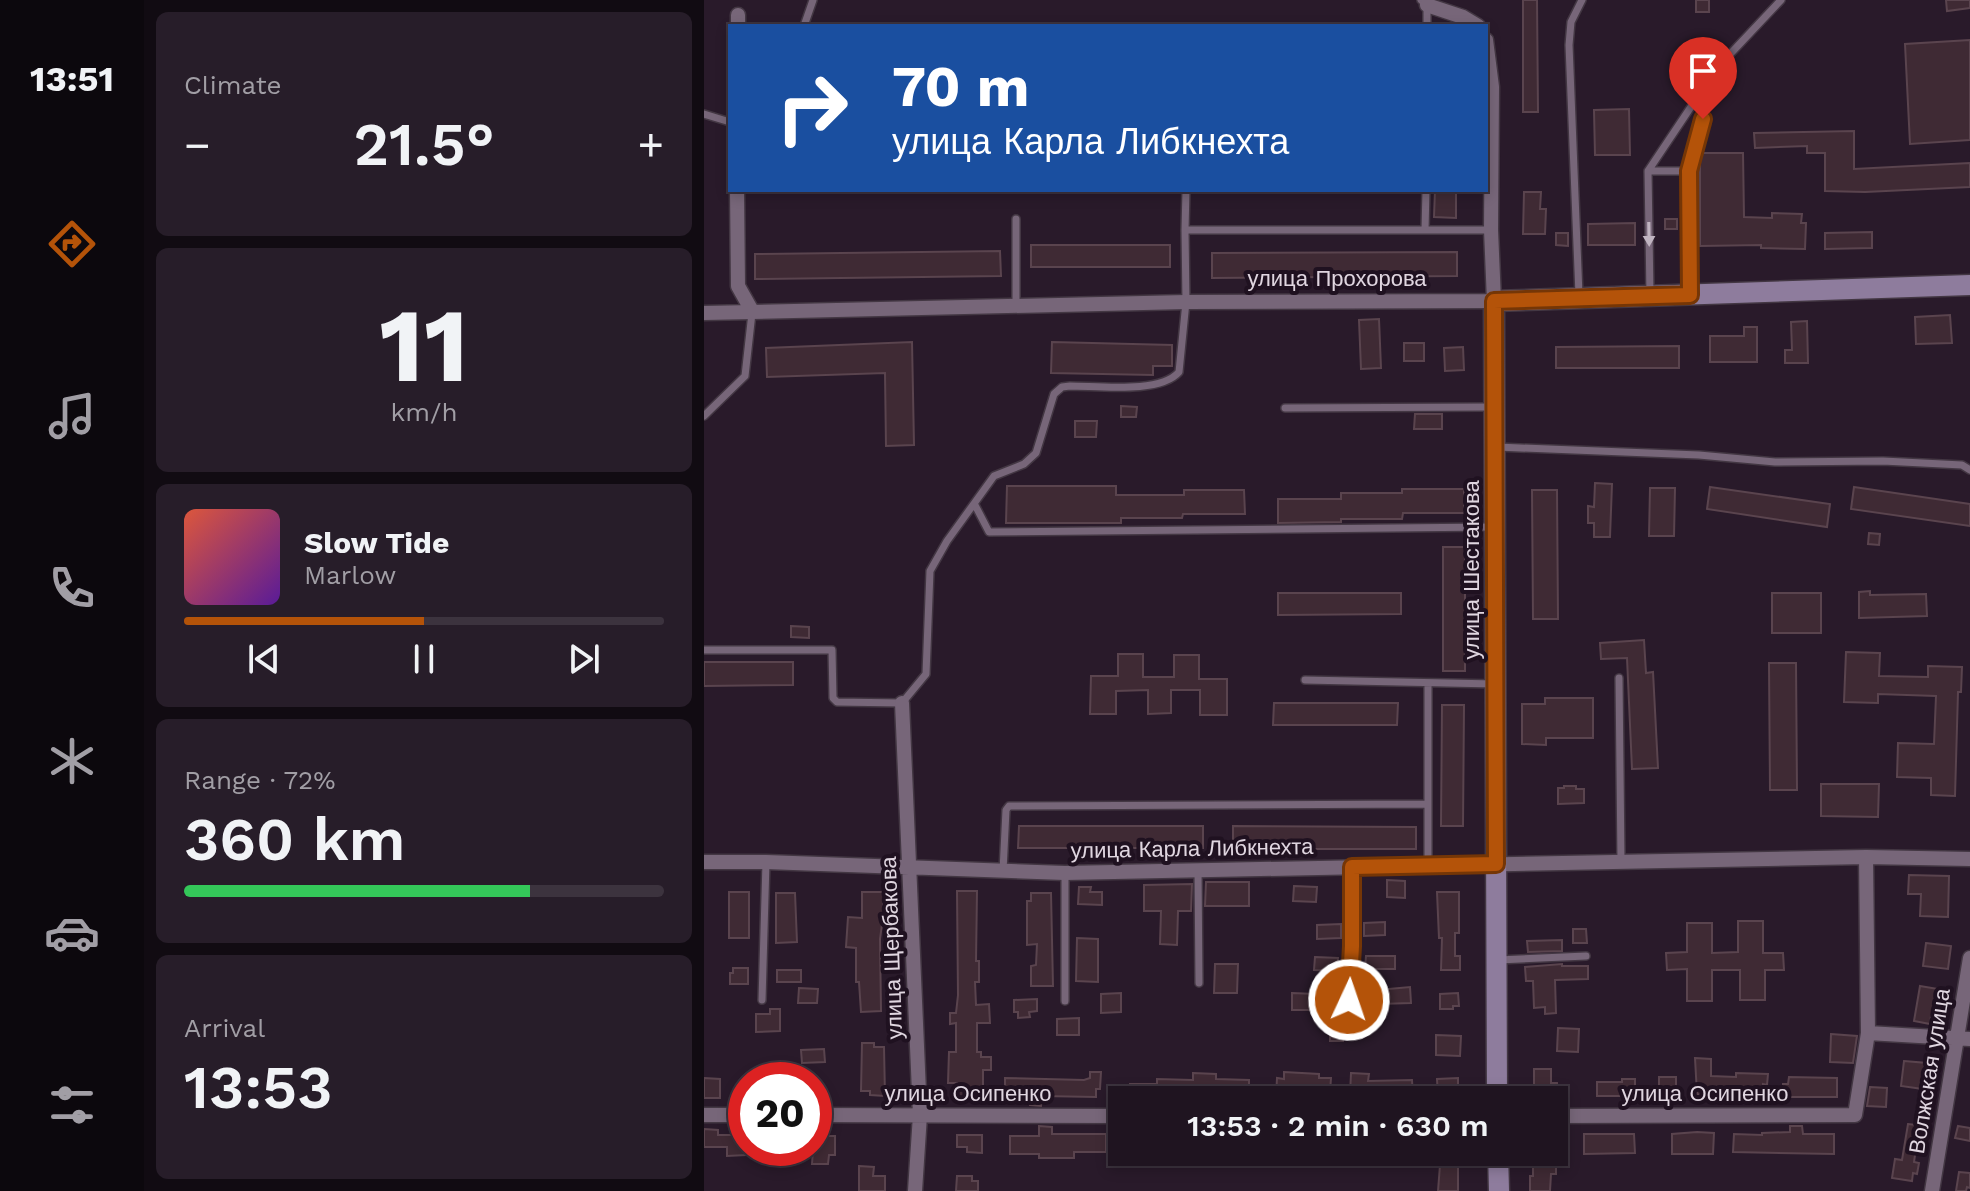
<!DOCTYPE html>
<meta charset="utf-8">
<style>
:root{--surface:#1f1420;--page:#271d29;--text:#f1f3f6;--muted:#a19ea5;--line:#3c333e;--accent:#b45309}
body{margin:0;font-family:"Work Sans",sans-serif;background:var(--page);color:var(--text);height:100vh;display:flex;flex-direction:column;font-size:30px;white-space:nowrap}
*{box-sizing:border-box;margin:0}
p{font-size:26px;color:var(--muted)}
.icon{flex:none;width:44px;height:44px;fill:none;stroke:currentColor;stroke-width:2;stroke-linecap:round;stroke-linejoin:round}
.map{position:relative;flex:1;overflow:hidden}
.panel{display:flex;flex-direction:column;gap:12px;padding:12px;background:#110b12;width:560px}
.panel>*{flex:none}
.banner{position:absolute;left:24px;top:24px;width:760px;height:168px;border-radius:0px;box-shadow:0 4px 12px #0003,0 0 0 2px var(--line);background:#1a4fa0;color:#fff;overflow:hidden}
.speed{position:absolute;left:24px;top:1062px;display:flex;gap:16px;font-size:40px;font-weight:700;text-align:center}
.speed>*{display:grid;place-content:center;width:104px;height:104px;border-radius:50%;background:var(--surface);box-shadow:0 4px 12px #0003,0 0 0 2px var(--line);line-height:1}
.speed .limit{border:12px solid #d22;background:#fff;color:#111}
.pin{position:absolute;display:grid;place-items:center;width:68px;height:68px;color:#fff;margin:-82px -34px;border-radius:50% 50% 50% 0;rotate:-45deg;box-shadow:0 0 8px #0007}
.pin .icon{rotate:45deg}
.me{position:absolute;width:88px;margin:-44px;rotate:3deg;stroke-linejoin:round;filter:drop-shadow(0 0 6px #0008)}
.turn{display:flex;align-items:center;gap:28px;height:168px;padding:0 32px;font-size:36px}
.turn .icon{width:104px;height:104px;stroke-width:2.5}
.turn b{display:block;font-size:56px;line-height:68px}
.big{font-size:60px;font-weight:600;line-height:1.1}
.panel .tile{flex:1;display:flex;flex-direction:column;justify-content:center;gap:12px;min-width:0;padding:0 28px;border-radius:12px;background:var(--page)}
.panel .dial{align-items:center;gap:0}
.dial b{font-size:104px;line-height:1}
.song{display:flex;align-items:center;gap:24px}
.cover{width:96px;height:96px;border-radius:12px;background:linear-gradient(135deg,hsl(10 70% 55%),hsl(270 70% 35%))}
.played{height:8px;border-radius:4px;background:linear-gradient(90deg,var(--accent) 50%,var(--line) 50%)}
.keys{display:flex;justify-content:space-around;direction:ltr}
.heat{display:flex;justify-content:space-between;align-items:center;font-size:44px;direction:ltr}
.charge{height:12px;border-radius:6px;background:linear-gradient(90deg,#34c759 72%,var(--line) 0)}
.trip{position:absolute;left:404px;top:1086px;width:460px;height:80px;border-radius:0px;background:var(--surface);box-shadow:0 4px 12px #0003,0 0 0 2px var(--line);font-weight:600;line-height:80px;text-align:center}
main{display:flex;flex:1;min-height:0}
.tab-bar{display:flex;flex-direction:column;width:144px;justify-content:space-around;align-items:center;background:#0c080d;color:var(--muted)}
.tab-bar .icon{width:56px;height:56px}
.tab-bar .current{color:var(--accent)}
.tab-bar b{font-size:36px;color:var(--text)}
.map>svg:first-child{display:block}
</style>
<main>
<nav class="tab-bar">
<b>13:51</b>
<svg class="icon current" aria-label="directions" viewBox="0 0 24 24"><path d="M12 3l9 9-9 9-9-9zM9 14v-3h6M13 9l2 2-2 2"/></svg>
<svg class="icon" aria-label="music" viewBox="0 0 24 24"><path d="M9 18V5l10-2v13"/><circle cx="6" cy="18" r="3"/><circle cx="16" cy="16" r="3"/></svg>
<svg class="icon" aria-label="phone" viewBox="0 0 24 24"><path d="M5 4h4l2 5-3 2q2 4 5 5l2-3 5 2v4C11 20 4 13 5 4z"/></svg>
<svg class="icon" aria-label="climate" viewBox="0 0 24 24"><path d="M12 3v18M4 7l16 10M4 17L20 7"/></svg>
<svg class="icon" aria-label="car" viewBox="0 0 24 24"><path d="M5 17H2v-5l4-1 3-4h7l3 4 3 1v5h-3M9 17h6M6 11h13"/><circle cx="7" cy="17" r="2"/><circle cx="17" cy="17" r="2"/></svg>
<svg class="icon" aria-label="filters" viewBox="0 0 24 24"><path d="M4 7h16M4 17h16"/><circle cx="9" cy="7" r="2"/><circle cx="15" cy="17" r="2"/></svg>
</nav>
<section class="panel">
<div class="tile"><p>Climate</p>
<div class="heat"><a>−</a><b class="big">21.5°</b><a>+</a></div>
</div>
<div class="tile dial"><b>11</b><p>km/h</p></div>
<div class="tile">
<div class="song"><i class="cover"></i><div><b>Slow Tide</b><p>Marlow</p></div></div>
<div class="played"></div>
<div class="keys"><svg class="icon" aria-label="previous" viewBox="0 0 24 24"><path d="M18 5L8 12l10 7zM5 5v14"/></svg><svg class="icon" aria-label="pause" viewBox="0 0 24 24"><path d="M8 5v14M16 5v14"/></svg><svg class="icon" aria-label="next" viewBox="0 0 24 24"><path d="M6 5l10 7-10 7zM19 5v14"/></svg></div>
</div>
<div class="tile"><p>Range · 72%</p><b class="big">360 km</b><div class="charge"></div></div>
<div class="tile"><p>Arrival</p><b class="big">13:53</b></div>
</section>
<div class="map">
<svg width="1266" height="1191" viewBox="0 0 1266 1191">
<rect width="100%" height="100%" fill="#291a2a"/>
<!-- building -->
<path fill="#3f2a34" stroke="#5a444e" stroke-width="2" d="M819,0H833L834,112H819Z
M992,0H1005V12H992Z
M1242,0H1266V8L1243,11Z
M1266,40V140L1206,144L1201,44Z
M925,109L926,155H891L890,110Z
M1150,131V169L1266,163V187L1161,192L1121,191V153H1103V146L1051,148L1050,133Z
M996,153H1039L1040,217L1068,218V213L1098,214L1097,223H1102L1101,249L1057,248V245L996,246Z
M731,190H752V218L730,217Z
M820,192H837L836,209H842L841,234H819Z
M961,219H973V229H961Z
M931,223V245H884V224Z
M1168,232V248L1121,249V233Z
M852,233H864V246L852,245Z
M327,245H466V267H327Z
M296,251L297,276L51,279V254Z
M753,252V276L508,278V253Z
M1246,315L1248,343L1212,344L1211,317Z
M675,319L677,368L657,369L655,320Z
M1103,321L1104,363H1081V350H1088L1087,322Z
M1040,327H1053V362H1006V336H1040Z
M208,342L210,445L182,446L181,373L63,377L62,348Z
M348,342L468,345V366H449V375L347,373Z
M700,343H720V361H700Z
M975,346V368H852V347Z
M759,347L760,370L741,371L740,348Z
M417,406L433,407L432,417H417Z
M711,414H738V429H710Z
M371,421H393L392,437H371Z
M891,483L908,484L906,537H890V523H884V506L890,507Z
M303,486H412V495H480V490H540L541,514H479L478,518H417V523H302Z
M1006,487L1126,504L1123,527L1003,509Z
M1150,487L1266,504V526L1147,509Z
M946,488H971L970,536H945Z
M698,489H760V513H699L698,519H637V522L574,523V499H637V493H698Z
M828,490H853L854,619H829Z
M1165,533L1176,534L1175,545L1164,544Z
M739,547H761V671H739Z
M1166,591V595L1222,594L1223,616L1155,618V592Z
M574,593H697V614L574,615Z
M1068,593H1117V633H1068Z
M87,626L105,627V638L87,637Z
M940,640L942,673L949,672L954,768L928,769L923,658L897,659L896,643Z
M1142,652L1176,653L1175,676L1224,677V666L1258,667L1257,692H1254L1251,796L1227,795V778L1193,777L1194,743L1230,744L1232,696L1174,694V703L1140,702Z
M414,654H439V677H470V655H495V679H523V715H496V690H467V713L444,714V690L412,691V714H386L387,676H414Z
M0,662H89V685L0,686Z
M1065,663H1092L1093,790H1066Z
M841,698H889V738H842V745L818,744V704H841Z
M570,703H694L693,725H569Z
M738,705H760L759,826H737Z
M1117,784H1175L1174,817L1117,816Z
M860,786H872V789H880V803L854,804V788H860Z
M315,826H499V848H314Z
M529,826L712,827V849H529Z
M1205,875L1245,876L1244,917L1216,916L1217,894H1204Z
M683,880L701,881V898L683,897Z
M502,882H545V906H501Z
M488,884L487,911H474L473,945L456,944L457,911H440V885Z
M590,886L613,887L612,902L589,901Z
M375,887H387L386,892H398V905L374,904Z
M253,891H273L272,961H275V982H271L272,1005L285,1004L286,1023H273V1052H277V1057H287V1070H279V1099L252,1098L253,1083H244L245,1052H252V1023L246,1024V1013H252L254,995Z
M25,892H45V938H25Z
M158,892H179V905H189V917H179L176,939L177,1011L157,1012L155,982H152V948L142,947L144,917L158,918Z
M733,892H755V933H751V956H756V970H737L738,938H735Z
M72,893H91L93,942L72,943Z
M327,893H347L349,986H327V966L332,965L333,944L323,945V901H327Z
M1034,921H1059V953H1079L1080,970H1061V1000H1036V970H1008V1001H983V969L963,970L962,953L983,952V923H1008V953L1034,952Z
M681,922V935L660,936V923Z
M637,924V938L613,939V925Z
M869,929H882L883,943H869Z
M373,938L394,939V982L372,981Z
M858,940V951L824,952L823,941Z
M1222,943L1247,946L1244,969L1219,966Z
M662,956H691V969H661Z
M611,957L634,958L633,971L610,970Z
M511,964H534L533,993H510Z
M858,964V966H884V979L851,980L852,1013L841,1014V1007L830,1008L829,981H822L821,967Z
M29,968H44V984H26V973H29Z
M73,970H97V982H73Z
M1216,986L1240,990L1239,1000L1245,1001L1243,1013L1237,1012L1235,1018L1227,1016L1226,1024L1210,1021Z
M706,987L707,1003L675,1004L674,990Z
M95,988L114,989L113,1003H94Z
M417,993V1012L397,1013V994Z
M588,993L611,994V1010H588Z
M754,993L755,1006H749V1009H736V994Z
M333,999V1011L325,1012L326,1017L314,1018V1012H310V1000Z
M66,1009H76V1031L52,1032V1014H66Z
M375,1018V1035H353V1019Z
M626,1020H643V1034H639V1041H626Z
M854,1028L875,1029L874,1052L853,1051Z
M1127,1034L1153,1036L1149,1063L1126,1062Z
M732,1035L757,1036L756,1056L732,1055Z
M158,1043H170V1047H180L181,1096L166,1095V1091H157Z
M120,1049L121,1062L98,1063L97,1050Z
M991,1058L1007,1059V1076L1032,1077V1073L1064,1074L1063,1085L1059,1084L1058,1097L993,1094Z
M1200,1061L1223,1063L1222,1070L1226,1071L1225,1082L1220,1081L1219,1089L1197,1086Z
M830,1069H847V1083H853L854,1097L830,1098Z
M386,1072H397L396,1089H392V1097L338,1096L337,1106L326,1105L325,1098H301V1078L380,1080L386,1078Z
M580,1072L615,1074V1078H627L626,1092H614V1097L572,1098L573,1078L580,1079Z
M489,1073L512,1074V1079L545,1080V1098L470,1093L469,1098L426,1099V1084H453V1079L489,1080Z
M647,1073L665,1074L664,1081L708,1080L709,1098L646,1095Z
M955,1077H972V1095H955Z
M1085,1077L1133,1078V1097H1079V1084H1084Z
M0,1078L16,1079V1098H0Z
M754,1078V1096L734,1098L733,1079Z
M918,1079H931V1096H893V1082H918Z
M1166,1087L1183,1088L1182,1107L1163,1106Z
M1204,1124L1220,1126L1217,1142L1213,1141L1210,1162L1215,1163L1213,1174L1209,1173L1208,1181L1188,1178L1191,1159L1198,1160Z
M335,1126L348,1127V1134H402V1152H370V1158H335V1154H306V1136H335Z
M1086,1126H1098L1099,1134H1130V1154L1029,1152L1030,1134L1058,1135V1133L1086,1132Z
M1254,1126L1266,1128V1141L1251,1138Z
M0,1129L14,1130V1135H42V1155L23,1156V1147H0Z
M993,1132L1010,1133L1009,1154H968V1134Z
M880,1134H930L931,1153L880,1154Z
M253,1135H278V1153L263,1152V1147H253Z
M110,1136H131V1155H125L124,1164H108Z
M737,1152H754V1191H734Z
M829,1152H852V1174H847L846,1191H826V1176H829Z
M155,1166L170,1167L169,1176H181V1191H155Z
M1255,1172L1266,1173V1188L1263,1187L1262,1191H1252Z
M253,1176H268V1181H274V1191H252Z"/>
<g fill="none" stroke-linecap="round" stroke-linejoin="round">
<defs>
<path id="lane" d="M717,0L723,5V26
M100,26L109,0
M0,114L26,122
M944,171H985
M312,219V305
M481,230L482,190
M721,230L722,190
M946,294L944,171L1013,68L1077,0
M986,294L985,171L1011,74
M875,295L865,45L867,22L878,0
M581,408L787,407
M0,416L41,376L48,313
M793,447L995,455L1071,462L1179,461L1258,465L1266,470
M271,505L285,532L788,527
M0,650H128L129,698L133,702L198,703L222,674L226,571L243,541L290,476L320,464L332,453L350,394L358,387L366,386C394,386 456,394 475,372L482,302L481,230H787
M915,678L917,861
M601,680L791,684
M724,865V683
M494,870L495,983
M299,871L302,810L305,806L724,804
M794,960L882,956
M58,1000L62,862
M645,1000L648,946V867
M361,1001V873"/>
<path id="street" d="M723,5L759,17L774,26
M34,26V15
M33,190L34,286L48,311
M0,313L482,302L790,301L787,230L788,87L782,40
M198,703L216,1115L211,1191
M0,862H62L361,873L1162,857L1266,859
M1164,1033L1266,1039
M0,1115H42
M110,1115L418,1116
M850,1116L1151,1115L1164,1033L1162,857
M1228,1191L1266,958"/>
<path id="secondary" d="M793,1100L790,301L1266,285
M794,1152L795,1191"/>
</defs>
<!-- lane casing -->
<use href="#lane" stroke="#433743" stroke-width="10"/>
<!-- street casing -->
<use href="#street" stroke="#433743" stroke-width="17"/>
<!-- secondary casing -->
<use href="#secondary" stroke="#433743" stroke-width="23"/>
<!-- lane -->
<use href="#lane" stroke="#776679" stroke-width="7"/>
<!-- street -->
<use href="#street" stroke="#776679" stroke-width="14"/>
<!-- secondary -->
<use href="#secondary" stroke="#8e7c9d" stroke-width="20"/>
</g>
<!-- one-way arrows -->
<defs><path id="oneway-solid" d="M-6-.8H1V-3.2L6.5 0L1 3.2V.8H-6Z" transform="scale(2)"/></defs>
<use fill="#c0b4c1" href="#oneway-solid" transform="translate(945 234) rotate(89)"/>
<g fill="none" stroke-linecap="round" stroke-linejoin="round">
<defs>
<path id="route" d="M645,1000L648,946V867L792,864L790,301L986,295L985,171L999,119"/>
</defs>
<!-- route casing -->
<use href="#route" stroke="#753606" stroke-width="20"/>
<!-- route -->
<use href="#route" stroke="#b45309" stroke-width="14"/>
</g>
<g text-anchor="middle" stroke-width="8" stroke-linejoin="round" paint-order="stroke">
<!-- street labels -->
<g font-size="22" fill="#e0d6e0" stroke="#1f1120">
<text x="633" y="286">улица Прохорова</text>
<text transform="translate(767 570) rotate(-90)" y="8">улица Шестакова</text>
<text transform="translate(488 848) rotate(-1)" y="8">улица Карла Либкнехта</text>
<text transform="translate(187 948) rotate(-92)" y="8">улица Щербакова</text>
<text transform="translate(1225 1071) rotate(-81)" y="8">Волжская улица</text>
<text x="264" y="1101">улица Осипенко</text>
<text x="1001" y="1101">улица Осипенко</text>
</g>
</g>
</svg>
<div class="speed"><div class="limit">20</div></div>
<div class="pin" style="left:999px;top:119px;background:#d93025"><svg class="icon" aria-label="arrive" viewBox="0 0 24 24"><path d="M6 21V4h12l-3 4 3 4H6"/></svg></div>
<svg class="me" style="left:645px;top:1000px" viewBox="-20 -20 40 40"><circle r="17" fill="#b45309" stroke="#fff" stroke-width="3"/><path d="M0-11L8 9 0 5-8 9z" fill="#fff"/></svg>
<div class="trip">13:53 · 2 min · 630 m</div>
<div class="banner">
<div class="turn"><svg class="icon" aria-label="right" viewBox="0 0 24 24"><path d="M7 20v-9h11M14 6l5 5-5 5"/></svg><div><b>70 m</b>улица Карла Либкнехта</div></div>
</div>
</div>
</main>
